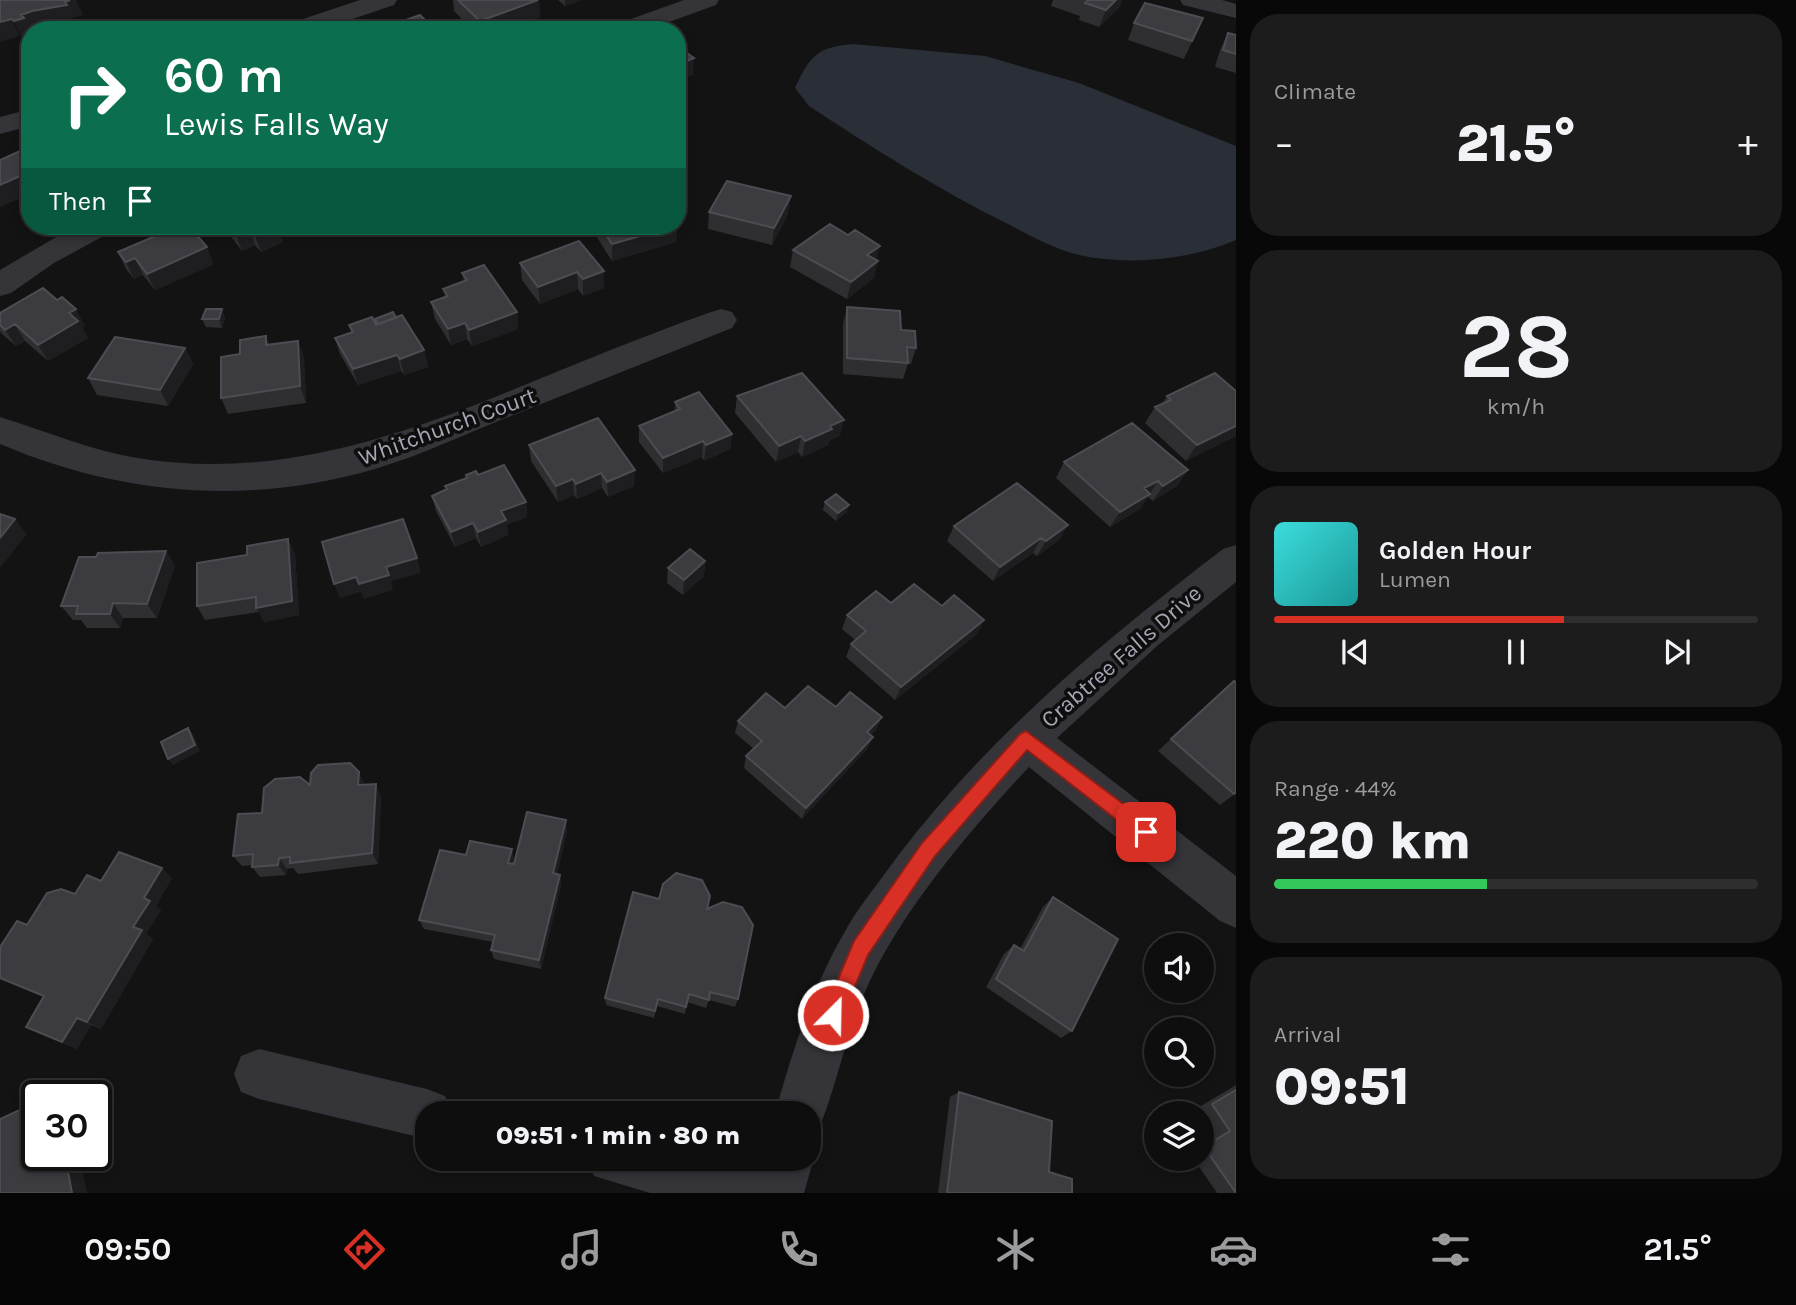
<!DOCTYPE html>
<meta charset="utf-8">
<style>
:root{--surface:#0e0e0f;--page:#1c1c1d;--text:#f1f3f6;--muted:#9b9c9e;--line:#2e2e2f;--accent:#d93025}
body{margin:0;font-family:Karla,sans-serif;background:var(--page);color:var(--text);height:100vh;display:flex;flex-direction:column;font-size:26px;white-space:nowrap}
*{box-sizing:border-box;margin:0}
p{font-size:23px;color:var(--muted)}
.icon{flex:none;width:38px;height:38px;fill:none;stroke:currentColor;stroke-width:2;stroke-linecap:round;stroke-linejoin:round}
.map{position:relative;flex:1;overflow:hidden}
.details{display:flex;flex-direction:column;gap:14px;padding:14px;background:#080808;width:560px}
.details>*{flex:none}
.top-card{position:absolute;left:21px;top:21px;width:665px;height:214px;border-radius:28px;box-shadow:0 4px 10px #0003,0 0 0 2px var(--line);background:#0b6e4f;color:#fff;overflow:hidden}
.controls{position:absolute;left:1144px;top:933px;display:grid;gap:14px}
.controls a{display:grid;place-items:center;width:70px;height:70px;border-radius:50%;background:var(--surface);box-shadow:0 4px 10px #0003,0 0 0 2px var(--line);font-size:35px}
.speed{position:absolute;left:21px;top:1080px;display:flex;gap:14px;font-size:35px;font-weight:700;text-align:center}
.speed>*{display:grid;place-content:center;width:91px;height:91px;border-radius:50%;background:var(--surface);box-shadow:0 4px 10px #0003,0 0 0 2px var(--line);line-height:1}
.speed .limit{border:4px solid #111;border-radius:10px;background:#fff;color:#111}
.pin{position:absolute;display:grid;place-items:center;width:60px;height:60px;color:#fff;margin:-30px;border-radius:14px;box-shadow:0 4px 10px #0006}
.me{position:absolute;width:77px;margin:-38px;rotate:23deg;stroke-linejoin:round;filter:drop-shadow(0 0 5px #0008)}
.turn{display:flex;align-items:center;gap:24px;height:147px;padding:0 28px;font-size:32px}
.turn .icon{width:91px;height:91px;stroke-width:2.5}
.turn b{display:block;font-size:49px;line-height:60px}
.then{display:flex;align-items:center;height:66px;padding:0 28px;background:#0003;gap:14px;font-size:26px}
.big{font-size:52px;font-weight:800;line-height:1.1}
.details .card{flex:1;display:flex;flex-direction:column;justify-content:center;gap:10px;min-width:0;padding:0 24px;border-radius:28px;background:var(--page)}
.details .dial{align-items:center;gap:0}
.dial b{font-size:91px;line-height:1}
.song{display:flex;align-items:center;gap:21px}
.cover{width:84px;height:84px;border-radius:10px;background:linear-gradient(135deg,hsl(180 70% 55%),hsl(180 70% 35%))}
.played{height:7px;border-radius:4px;background:linear-gradient(90deg,var(--accent) 60%,var(--line) 60%)}
.keys{display:flex;justify-content:space-around;direction:ltr}
.heat{display:flex;justify-content:space-between;align-items:center;font-size:38px;direction:ltr}
.charge{height:10px;border-radius:5px;background:linear-gradient(90deg,#34c759 44%,var(--line) 0)}
.trip{position:absolute;left:415px;top:1101px;width:406px;height:70px;border-radius:28px;background:var(--surface);box-shadow:0 4px 10px #0003,0 0 0 2px var(--line);font-weight:800;line-height:70px;text-align:center}
.tabs{display:flex;height:112px;justify-content:space-around;align-items:center;background:#060606;color:var(--muted)}
.tabs .icon{width:49px;height:49px}
.tabs .selected{color:var(--accent)}
.tabs b{font-size:32px;color:var(--text)}
main{display:flex;flex:1;min-height:0}
.map>svg:first-child{display:block}
</style>
<main>
<div class="map">
<svg width="1236" height="1193" viewBox="0 0 1236 1193">
<rect width="100%" height="100%" fill="#131314"/>
<!-- water -->
<path fill="#2a2e37" d="M853,44L985,56L1079,83L1236,146V240C1189,260 1130,266 1079,255C1054,249 1029,235 1006,223C937,189 873,148 809,106L795,88C810,56 817,47 853,44Z"/>
<g fill="none" stroke-linecap="round" stroke-linejoin="round">
<!-- minor -->
<path fill="#343439" fill-rule="evenodd" d="M684,0H719L716,5L647,30H611L614,25Z
M1180,0H1222L1236,4V18L1183,5Z
M75,226H113L109,233L54,263L11,293L0,296V270Z
M721,309L732,312L737,320L732,328C660,357 588,385 516,414C470,432 425,454 378,468C251,506 122,496 0,444V417C46,431 89,450 137,458C318,487 468,405 631,342C661,331 691,318 721,309Z
M1236,545V582L1157,646L1057,738L1236,876V928L1220,921L1029,767C972,828 903,909 868,985C846,1032 838,1083 818,1131L808,1135V1113H775C793,1049 814,983 848,926C862,902 881,880 897,857C989,736 1103,641 1223,549Z
M259,1049L427,1089L445,1096L452,1113H427V1139L259,1099L241,1092L234,1074L241,1056Z
M808,1145L814,1158L804,1193H650L594,1176L586,1158H722L759,1168L762,1158H808Z"/>
<!-- tertiary -->
<path fill="#343439" fill-rule="evenodd" d="M360,0H397L394,5L320,30H282L285,25Z
M30,109V126L0,134V117Z"/>
</g>
<!-- wall -->
<path fill="#2f2f32" d="M453,0H539L540,17L504,30H473L454,11Z
M558,0H581L565,6Z
M1053,0H1122L1119,8L1099,27L1079,20L1080,16L1051,6Z
M1203,18L1184,59L1128,40L1134,23Z
M1228,33L1236,35V73L1215,67L1220,50Z
M30,148V193L0,207Z
M709,212L788,214L772,245L708,229Z
M223,226H301L281,235L283,242L261,252L255,245L242,251Z
M593,226H677L676,242L612,261L593,231Z
M156,229L214,264L155,290L143,275L134,279L126,269L118,252L159,234Z
M793,250L876,260L874,278L847,299L790,267Z
M520,263L604,271V288L583,296L578,289L540,304L522,280Z
M462,273L517,312L518,329L472,346L467,339L451,345L435,319L431,302L445,298L443,289L464,282Z
M847,307L901,330L916,348L911,364H908L903,379L843,374V324Z
M222,309L225,318L222,328L206,327L202,319Z
M0,313L85,326L82,327L88,338L48,361L25,341L16,346L2,334L0,331Z
M396,318L424,350L428,367L404,375L401,371L358,385L340,354L335,338L351,332L349,325L376,324L375,319Z
M266,336L269,345L298,341L304,358L306,403L228,414L221,398L240,354Z
M185,348L193,364L168,406L97,395L88,378Z
M1236,391V436L1186,461L1145,423L1155,407L1162,404L1167,396Z
M737,396L840,436L829,441L828,445L802,457L798,452L776,462L735,413Z
M675,402L732,434L730,449L704,461L702,457L663,473L639,442V426L675,411Z
M529,445L634,486L608,497L602,488L577,499L574,495L558,502L531,461Z
M1064,462L1188,470L1177,486L1153,501L1148,497L1140,509L1110,527L1056,478Z
M466,475H478L526,502L527,517L507,525L508,535L481,547L476,538L455,547L436,511L432,496L446,490L445,486L466,478Z
M825,502L847,512L836,521L823,510Z
M1068,525L1059,540L1037,556L1033,553L993,581L947,541L954,526Z
M166,551L175,566L157,618H123L120,628H87L81,620H73L61,606L96,557Z
M295,554L299,615L264,622L259,612L205,620L197,606Z
M705,561L704,576L683,595L667,583L668,568Z
M891,603L984,620L977,634L895,700L846,657L851,644L855,640L842,629L847,615Z
M1236,682V793L1220,805L1158,751L1171,739Z
M836,707L882,717L876,730L871,735L873,737L867,749L802,819L744,768L746,756L754,749L735,733L738,721L785,708Z
M365,784V785L381,796L378,864L298,874L293,868L287,869L286,875L260,877L252,867V865L242,866L233,856L262,813L310,785Z
M566,820L567,831L557,874L560,875L561,885L541,969L494,959L491,950L493,942L424,929L419,920L466,855L512,849L514,860L513,864Z
M172,878L156,906L161,910L146,934L153,939L101,1029L91,1025L77,1049L26,1027L44,997L0,979V947L27,925L75,894L101,881Z
M1053,897L1072,1031L1061,1038L986,987L1004,954L1014,945L1020,949L1043,907Z
M659,899L707,909L738,999L735,1007L709,1000L706,1008L687,1002L685,1014L657,1006L654,1018L606,1005L605,998Z
M1236,1085V1193H1217L1193,1158H1202V1143L1214,1136L1202,1118V1113H1199L1196,1109Z
M959,1092L1049,1172L1072,1193H938L950,1097Z"/>
<!-- shaded-wall -->
<path fill="#1e1e20" d="M70,0H76L83,15L73,18L75,22L35,30H30V36L22,38L14,21L21,15Z
M539,0L540,17L504,30H481L480,21Z
M565,0H581L565,6Z
M1116,0H1122L1119,8L1099,27L1106,10Z
M12,19L20,36L0,42V22Z
M694,58L693,75L677,82V65Z
M20,176L29,193L0,207V185Z
M791,196L788,214L772,245L774,228Z
M274,226H301L281,235L283,242L261,252L255,235Z
M675,226H677L676,242L612,261V244Z
M250,228L255,245L242,251L236,234Z
M880,246L876,263L867,255Z
M207,247L214,264L155,290L147,274Z
M135,258L143,275L134,279L126,262Z
M878,261L874,278L847,299L851,282Z
M604,271V288L583,296V279Z
M577,272L578,289L540,304L538,287Z
M76,309L85,326L82,327L88,338L48,361L38,345L69,313Z
M222,309L225,318L222,328L219,319Z
M517,312L518,329L472,346L469,330Z
M465,323L467,339L451,345L448,329Z
M15,324L25,341L16,346L5,330Z
M298,341L304,358L306,403L300,386Z
M185,348L193,364L168,406L160,390Z
M424,350L428,367L404,375L400,359Z
M397,355L401,371L358,385L353,369Z
M844,420L840,436L829,441L828,445L802,457L805,441L830,426Z
M1236,426V436L1186,461L1197,445Z
M732,434L730,449L704,461L706,445Z
M801,436L798,452L776,462L779,446Z
M703,441L702,457L663,473V458Z
M635,470L634,486L608,497L607,482Z
M1188,470L1177,486L1153,501L1163,486Z
M601,473L602,488L577,499L576,484Z
M573,479L574,495L558,502L556,486Z
M1158,481L1140,509L1110,527L1120,512L1144,488Z
M526,502L527,517L507,525L508,535L481,547L478,532L501,511Z
M849,505L847,512L836,521L838,513Z
M15,519L27,534L0,568V538Z
M473,523L476,538L455,547L451,532Z
M1068,525L1059,540L1037,556L1046,541Z
M1041,538L1033,553L993,581L1000,567Z
M288,539L295,554L299,615L264,622L256,608Z
M166,551L175,566L157,618L147,604Z
M417,558L421,573L391,581L393,590L364,599L361,592L340,598L334,584Z
M705,561L704,576L683,595L684,580Z
M113,603L123,618L120,628L110,614Z
M984,620L977,634L895,700L901,687Z
M882,717L876,730L862,745L867,732Z
M188,728L193,734L200,751L173,765L168,759Z
M873,737L867,749L802,819L806,808Z
M359,772L365,784L364,797L358,785Z
M376,784L381,796L378,864L372,853Z
M566,820L567,831L555,883L553,873Z
M512,849L514,860L510,873L508,863Z
M279,858L287,869L286,875L278,865Z
M162,868L172,878L156,906L161,910L146,934L153,939L101,1029L87,1022L133,927L144,898Z
M560,875L561,885L541,969L539,960Z
M77,1018L91,1025L77,1049L62,1042Z
M65,1155H86L80,1158L87,1193H72Z"/>
<!-- building -->
<path fill="#3c3c40" stroke="#4c4c52" stroke-width="2" d="M0,0H70L65,2L67,5L32,11L21,15L24,18L14,21L12,19L0,22Z
M458,0H538L480,21Z
M1088,0H1116L1106,10L1085,3Z
M1145,3L1203,18L1192,41L1134,23Z
M420,15L435,30H378Z
M1228,33L1236,35V54L1223,50Z
M677,46L694,58L677,65Z
M29,147L30,148V181L27,182L20,176L0,185V160Z
M727,181L791,196L774,228L709,212Z
M830,224L848,235L855,230L880,246L867,255L878,261L851,282L793,250Z
M165,226H189L207,247L147,274L135,258L126,262L118,252L160,234L156,229Z
M229,226H277L255,235L250,228L236,234Z
M600,226H675L612,244Z
M579,241L604,271L583,279L577,272L538,287L520,263Z
M484,265L517,312L469,330L465,323L448,329L431,302L448,296L443,289L467,280L462,273Z
M43,288L57,300L62,297L76,309L69,313L78,321L38,345L15,324L5,330L0,325V313Z
M847,307L900,311L901,330L915,331L916,348L907,347L908,363L847,358Z
M206,309H222L219,319H202Z
M393,312L396,318L378,324L375,319Z
M402,315L424,350L400,359L397,355L353,369L335,338L353,332L349,325L372,317L376,325Z
M266,336V345L298,341L300,386L221,398V357L240,354V340Z
M115,337L185,348L160,390L88,378Z
M802,373L844,420L830,426L832,429L805,441L801,436L779,446L737,396Z
M1215,373L1236,391V426L1197,445L1155,407L1171,400L1167,396Z
M699,392L732,434L706,445L703,441L663,458L639,426L680,409L675,402Z
M598,418L635,470L607,482L601,473L576,484L573,479L556,486L529,445Z
M1132,423L1188,470L1163,486L1158,481L1144,488L1150,494L1120,512L1064,462Z
M504,465L526,502L501,511L506,520L478,532L473,523L451,532L432,496L447,489L445,486L467,478L466,475L476,471L478,475Z
M1017,483L1068,525L1046,541L1041,538L1000,567L954,526Z
M836,494L849,505L838,513L825,502Z
M0,514L15,519L0,538Z
M403,519L417,558L386,567L389,575L359,584L356,577L334,584L322,542Z
M288,539L292,601L256,608V597L197,606V563L247,555V546Z
M690,549L705,561L684,580L668,568Z
M166,551L147,604L113,603L110,614H76L78,606H61L79,557H96L98,553Z
M914,584L942,606L954,595L984,620L901,687L851,644L866,631L847,615L876,591L891,603Z
M1234,681L1236,682V792L1234,794L1171,739Z
M808,686L836,707L850,692L882,717L867,732L873,737L806,808L746,756L762,741L738,721L766,693L785,708Z
M188,728L195,745L168,759L161,742Z
M350,763L359,772L358,785L376,784L372,853L290,863V857L279,858L278,865L252,867L253,854L233,856L238,814L262,813L264,788L275,779L300,777L310,785L311,773L318,765Z
M527,812L566,820L553,873L560,875L539,960L491,950L495,935L419,920L440,850L466,855L470,841L512,849L508,863L514,864Z
M119,852L162,868L144,898L150,901L133,927L142,930L87,1022L77,1018L62,1042L26,1027L44,996L0,978V947L17,921L27,925L47,893L61,889L75,894L87,875L101,881Z
M676,873L702,880L710,896L707,909L723,902L742,907L753,925L738,999L710,992L709,1000L689,994L686,1007L658,999L655,1011L605,998L633,892L659,899L663,884Z
M1053,897L1118,939L1072,1031L996,979L1014,945L1024,951Z
M1236,1090V1193L1204,1147L1230,1131L1212,1104Z
M959,1092L1052,1121L1049,1172L1072,1179V1193H947Z
M37,1102V1155H65L72,1193H0V1119Z"/>
<!-- route -->
<path fill="#d93025" stroke="#8d1f18" stroke-width="2" d="M1026,731L1153,826L1155,832L1153,838L1146,840L1140,838L1027,750L935,856L868,955L840,1022L833,1025L826,1022L823,1015L854,941L922,843L1020,734Z"/>
<g text-anchor="middle" stroke-width="7" stroke-linejoin="round" paint-order="stroke">
<!-- street labels -->
<g font-size="23" fill="#a5a6b4" stroke="#0e0e0f">
<text transform="translate(447 426) rotate(-20)" y="8">Whitchurch Court</text>
<text transform="translate(1121 656) rotate(-41)" y="8">Crabtree Falls Drive</text>
</g>
</g>
</svg>
<div class="controls">
<a><svg class="icon" aria-label="sound" viewBox="0 0 24 24"><path d="M4 9h4l5-4v14l-5-4H4zM17 9q2 3 0 6"/></svg></a>
<a><svg class="icon" aria-label="search" viewBox="0 0 24 24"><circle cx="10" cy="10" r="6"/><path d="M15 15l6 6"/></svg></a>
<a><svg class="icon" aria-label="layers" viewBox="0 0 24 24"><path d="M12 4l9 5-9 5-9-5zM3 14l9 5 9-5"/></svg></a>
</div>
<div class="speed"><div class="limit">30</div></div>
<div class="pin" style="left:1146px;top:832px;background:#d93025"><svg class="icon" aria-label="arrive" viewBox="0 0 24 24"><path d="M6 21V4h12l-3 4 3 4H6"/></svg></div>
<svg class="me" style="left:833px;top:1015px" viewBox="-20 -20 40 40"><circle r="17" fill="#d93025" stroke="#fff" stroke-width="3"/><path d="M0-11L8 9 0 5-8 9z" fill="#fff"/></svg>
<div class="trip">09:51 · 1 min · 80 m</div>
<div class="top-card">
<div class="turn"><svg class="icon" aria-label="right" viewBox="0 0 24 24"><path d="M7 20v-9h11M14 6l5 5-5 5"/></svg><div><b>60 m</b>Lewis Falls Way</div></div>
<div class="then">Then<svg class="icon" aria-label="arrive" viewBox="0 0 24 24"><path d="M6 21V4h12l-3 4 3 4H6"/></svg></div>
</div>
</div>
<section class="details">
<div class="card"><p>Climate</p>
<div class="heat"><a>−</a><b class="big">21.5°</b><a>+</a></div>
</div>
<div class="card dial"><b>28</b><p>km/h</p></div>
<div class="card">
<div class="song"><i class="cover"></i><div><b>Golden Hour</b><p>Lumen</p></div></div>
<div class="played"></div>
<div class="keys"><svg class="icon" aria-label="previous" viewBox="0 0 24 24"><path d="M18 5L8 12l10 7zM5 5v14"/></svg><svg class="icon" aria-label="pause" viewBox="0 0 24 24"><path d="M8 5v14M16 5v14"/></svg><svg class="icon" aria-label="next" viewBox="0 0 24 24"><path d="M6 5l10 7-10 7zM19 5v14"/></svg></div>
</div>
<div class="card"><p>Range · 44%</p><b class="big">220 km</b><div class="charge"></div></div>
<div class="card"><p>Arrival</p><b class="big">09:51</b></div>
</section>
</main>
<nav class="tabs">
<b>09:50</b>
<svg class="icon selected" aria-label="directions" viewBox="0 0 24 24"><path d="M12 3l9 9-9 9-9-9zM9 14v-3h6M13 9l2 2-2 2"/></svg>
<svg class="icon" aria-label="music" viewBox="0 0 24 24"><path d="M9 18V5l10-2v13"/><circle cx="6" cy="18" r="3"/><circle cx="16" cy="16" r="3"/></svg>
<svg class="icon" aria-label="phone" viewBox="0 0 24 24"><path d="M5 4h4l2 5-3 2q2 4 5 5l2-3 5 2v4C11 20 4 13 5 4z"/></svg>
<svg class="icon" aria-label="climate" viewBox="0 0 24 24"><path d="M12 3v18M4 7l16 10M4 17L20 7"/></svg>
<svg class="icon" aria-label="car" viewBox="0 0 24 24"><path d="M5 17H2v-5l4-1 3-4h7l3 4 3 1v5h-3M9 17h6M6 11h13"/><circle cx="7" cy="17" r="2"/><circle cx="17" cy="17" r="2"/></svg>
<svg class="icon" aria-label="filters" viewBox="0 0 24 24"><path d="M4 7h16M4 17h16"/><circle cx="9" cy="7" r="2"/><circle cx="15" cy="17" r="2"/></svg>
<b>21.5°</b>
</nav>
